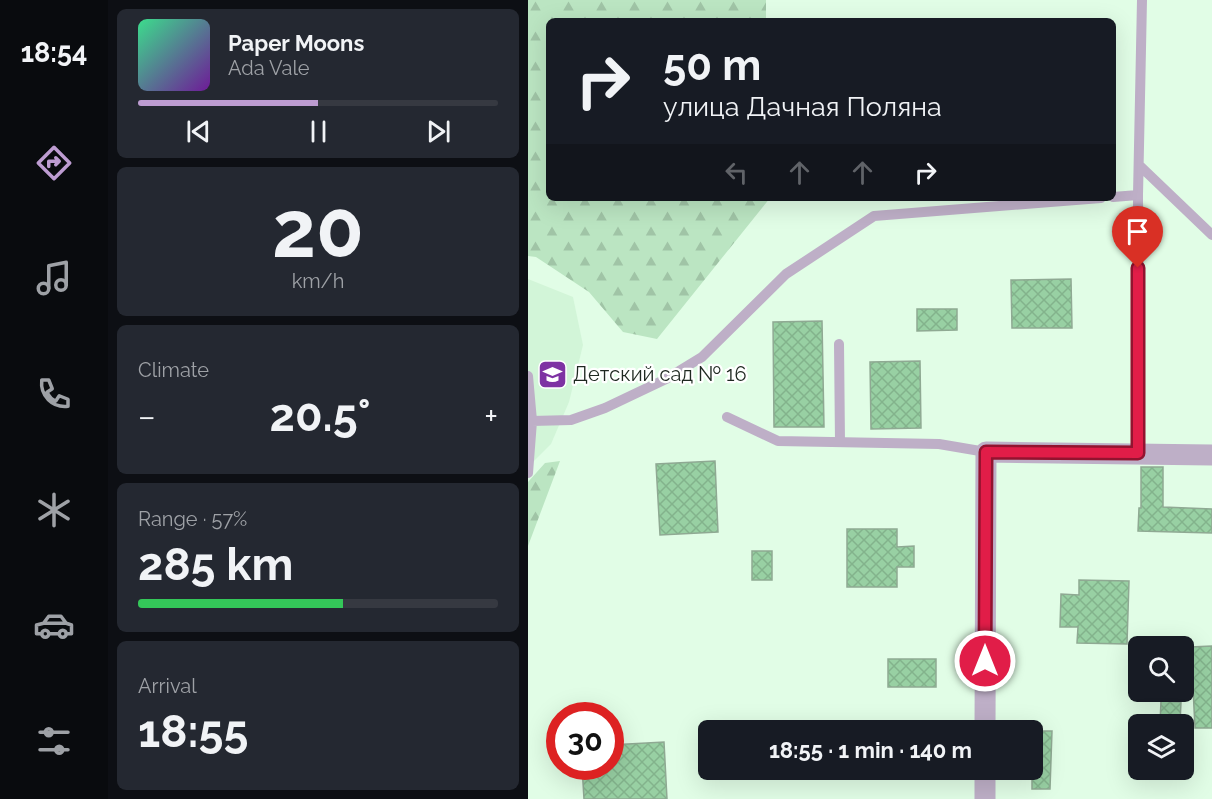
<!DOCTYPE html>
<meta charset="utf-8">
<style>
:root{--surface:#171b24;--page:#242831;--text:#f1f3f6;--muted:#9ea1a6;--line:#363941;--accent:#bd9cd1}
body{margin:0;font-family:Raleway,sans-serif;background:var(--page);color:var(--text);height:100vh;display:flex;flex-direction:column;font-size:22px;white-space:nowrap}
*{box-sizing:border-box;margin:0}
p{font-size:20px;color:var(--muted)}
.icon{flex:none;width:33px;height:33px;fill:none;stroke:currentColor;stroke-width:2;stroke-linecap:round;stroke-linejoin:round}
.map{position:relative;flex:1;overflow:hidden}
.sheet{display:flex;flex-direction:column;gap:9px;padding:9px;background:#0d0f14;width:420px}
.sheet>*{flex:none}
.hud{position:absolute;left:18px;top:18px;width:570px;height:183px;border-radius:9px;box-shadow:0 6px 24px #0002;background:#171b24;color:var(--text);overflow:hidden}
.controls{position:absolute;left:600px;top:636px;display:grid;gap:12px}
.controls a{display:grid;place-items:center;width:66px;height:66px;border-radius:9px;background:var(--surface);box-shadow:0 6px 24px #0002;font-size:30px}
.speed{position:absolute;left:18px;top:702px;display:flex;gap:12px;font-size:30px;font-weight:700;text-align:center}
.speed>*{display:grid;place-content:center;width:78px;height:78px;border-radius:50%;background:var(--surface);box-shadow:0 6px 24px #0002;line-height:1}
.speed .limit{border:9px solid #d22;background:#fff;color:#111}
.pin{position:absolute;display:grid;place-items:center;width:51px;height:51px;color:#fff;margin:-62px -26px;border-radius:50% 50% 50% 0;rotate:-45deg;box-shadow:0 0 6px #0007}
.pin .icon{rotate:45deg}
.me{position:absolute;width:66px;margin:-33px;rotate:0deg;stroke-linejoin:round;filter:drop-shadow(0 0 4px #0008)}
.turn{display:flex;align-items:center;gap:21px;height:126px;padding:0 18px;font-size:27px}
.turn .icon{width:78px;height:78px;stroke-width:2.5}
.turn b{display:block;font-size:42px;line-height:51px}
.lanes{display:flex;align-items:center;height:57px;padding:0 18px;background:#0003;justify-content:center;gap:30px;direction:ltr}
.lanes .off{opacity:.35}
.big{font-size:45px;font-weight:700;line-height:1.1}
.sheet .card{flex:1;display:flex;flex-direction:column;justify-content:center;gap:9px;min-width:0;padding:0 21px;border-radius:9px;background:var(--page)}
.sheet .dial{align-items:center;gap:0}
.dial b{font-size:78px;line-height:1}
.song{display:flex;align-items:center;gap:18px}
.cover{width:72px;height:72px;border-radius:9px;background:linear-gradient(135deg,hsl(150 70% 55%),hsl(280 70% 35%))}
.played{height:6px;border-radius:3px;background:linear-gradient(90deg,var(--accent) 50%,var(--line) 50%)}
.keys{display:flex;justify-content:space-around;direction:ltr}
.heat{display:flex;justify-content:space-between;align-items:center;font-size:33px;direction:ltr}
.charge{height:9px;border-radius:4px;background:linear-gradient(90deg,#34c759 57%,var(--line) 0)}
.trip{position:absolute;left:170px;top:720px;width:345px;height:60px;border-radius:9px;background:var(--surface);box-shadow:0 6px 24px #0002;font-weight:700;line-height:60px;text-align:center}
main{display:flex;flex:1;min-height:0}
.menu{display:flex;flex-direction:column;width:108px;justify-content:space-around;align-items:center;background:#090b0e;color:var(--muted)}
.menu .icon{width:42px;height:42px}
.menu .on{color:var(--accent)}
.menu b{font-size:27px;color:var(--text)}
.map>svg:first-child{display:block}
</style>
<main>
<nav class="menu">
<b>18:54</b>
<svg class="icon on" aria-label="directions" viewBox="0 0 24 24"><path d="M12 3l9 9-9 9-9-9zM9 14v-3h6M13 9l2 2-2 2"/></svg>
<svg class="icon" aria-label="music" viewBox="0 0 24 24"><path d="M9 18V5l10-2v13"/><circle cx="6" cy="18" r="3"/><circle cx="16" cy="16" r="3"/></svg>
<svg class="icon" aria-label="phone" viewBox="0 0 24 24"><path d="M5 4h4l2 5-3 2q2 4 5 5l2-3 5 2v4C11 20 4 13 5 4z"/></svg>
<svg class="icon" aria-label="climate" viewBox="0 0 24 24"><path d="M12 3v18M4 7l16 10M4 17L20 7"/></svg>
<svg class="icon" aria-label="car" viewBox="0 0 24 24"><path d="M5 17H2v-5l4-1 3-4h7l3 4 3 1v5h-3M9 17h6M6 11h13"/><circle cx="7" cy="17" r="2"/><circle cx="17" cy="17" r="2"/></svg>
<svg class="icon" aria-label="filters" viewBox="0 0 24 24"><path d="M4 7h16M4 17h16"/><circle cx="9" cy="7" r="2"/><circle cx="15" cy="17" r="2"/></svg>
</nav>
<section class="sheet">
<div class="card">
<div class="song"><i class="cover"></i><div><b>Paper Moons</b><p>Ada Vale</p></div></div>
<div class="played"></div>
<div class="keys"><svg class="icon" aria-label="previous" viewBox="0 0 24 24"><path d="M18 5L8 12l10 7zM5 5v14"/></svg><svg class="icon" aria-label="pause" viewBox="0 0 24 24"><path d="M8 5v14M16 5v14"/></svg><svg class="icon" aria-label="next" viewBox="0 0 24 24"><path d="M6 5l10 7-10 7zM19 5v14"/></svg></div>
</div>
<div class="card dial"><b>20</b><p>km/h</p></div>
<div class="card"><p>Climate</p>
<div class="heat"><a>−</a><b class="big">20.5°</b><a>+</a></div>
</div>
<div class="card"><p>Range · 57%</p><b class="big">285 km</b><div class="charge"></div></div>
<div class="card"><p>Arrival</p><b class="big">18:55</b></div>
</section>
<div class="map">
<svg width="684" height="799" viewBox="0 0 684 799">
<defs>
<pattern id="forest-firs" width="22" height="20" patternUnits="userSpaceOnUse" patternTransform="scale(1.5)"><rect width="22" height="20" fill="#bbe5c2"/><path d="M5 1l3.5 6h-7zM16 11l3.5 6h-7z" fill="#a0c4a6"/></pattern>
<pattern id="building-cross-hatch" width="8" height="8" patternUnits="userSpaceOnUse" patternTransform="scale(1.5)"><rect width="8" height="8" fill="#98d0a3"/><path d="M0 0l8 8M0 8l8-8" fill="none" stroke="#83b38c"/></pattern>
</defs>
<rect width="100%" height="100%" fill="#e1fde6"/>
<!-- built -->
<path fill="#d2f5d8" d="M0,279L45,297L55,345L41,402L23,444L0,467Z"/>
<!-- forest -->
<path fill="url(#forest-firs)" d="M0,0H238V21H21V198H242L129,339L95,332L61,292L8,257L0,256Z
M32,461L0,546V482L17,463Z"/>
<!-- building -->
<path fill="url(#building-cross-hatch)" stroke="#8fa993" stroke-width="1.5" d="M543,279L544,328H484L483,280Z
M389,309H429V330L389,331Z
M294,321L296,427H246L245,322Z
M392,361L393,428L343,429L342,362Z
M187,461L190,532L132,535L128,464Z
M613,467H635V507L684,509V533L610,531L611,508H613Z
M319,529H369V547L386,546V567H369V587H319Z
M224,551H244V580H224Z
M551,580L601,581L599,644L549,643L550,627H532L533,594L551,595Z
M684,646V728H667L663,647Z
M360,659H408V687H360Z
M633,701L653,702L652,724H632Z
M504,731H524L522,789H504Z
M136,742L139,799H56L54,766H82V745Z"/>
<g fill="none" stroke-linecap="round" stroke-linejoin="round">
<!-- service -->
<path stroke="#beafc7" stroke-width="10" d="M611,165L684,235
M585,197L610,195
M311,344L312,442
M0,376L4,421H0
M199,417L250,441L411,444L458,452
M611,453L610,195L614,0
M0,473L4,421L43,420L77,408L138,379L174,357L258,274L346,216L573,198"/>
<!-- minor -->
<path stroke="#beafc7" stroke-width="21" d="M457,730L458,452L684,455
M457,799V770"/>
</g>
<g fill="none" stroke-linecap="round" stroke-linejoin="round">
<defs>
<path id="route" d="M457,661L458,452L610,453V268"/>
</defs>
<!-- route casing -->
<use href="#route" stroke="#92132f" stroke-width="15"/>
<!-- route -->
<use href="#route" stroke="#e11d48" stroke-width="10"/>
</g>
<!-- icons -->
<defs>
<symbol id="school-square" viewBox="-11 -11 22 22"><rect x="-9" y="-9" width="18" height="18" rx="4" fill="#7e32a3" stroke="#fff"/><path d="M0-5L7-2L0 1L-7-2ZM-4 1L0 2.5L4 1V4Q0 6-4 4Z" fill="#fff"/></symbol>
</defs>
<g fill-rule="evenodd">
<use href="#school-square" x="8" y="358" width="33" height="33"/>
</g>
<g text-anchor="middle" stroke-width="4.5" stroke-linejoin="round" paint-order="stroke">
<!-- poi labels -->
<g font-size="20" fill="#1f2921" stroke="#fff" text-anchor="start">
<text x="45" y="381">Детский сад № 16</text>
</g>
</g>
</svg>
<div class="controls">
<a><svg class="icon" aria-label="search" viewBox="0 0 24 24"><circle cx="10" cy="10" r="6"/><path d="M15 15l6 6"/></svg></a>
<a><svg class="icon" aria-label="layers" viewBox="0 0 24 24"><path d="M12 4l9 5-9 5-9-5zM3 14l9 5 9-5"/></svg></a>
</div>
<div class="speed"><div class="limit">30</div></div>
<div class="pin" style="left:610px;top:268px;background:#d93025"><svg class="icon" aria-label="arrive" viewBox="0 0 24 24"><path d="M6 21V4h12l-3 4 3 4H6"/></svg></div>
<svg class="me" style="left:457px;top:661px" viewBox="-20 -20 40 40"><circle r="17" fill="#e11d48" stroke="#fff" stroke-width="3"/><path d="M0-11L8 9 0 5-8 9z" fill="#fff"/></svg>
<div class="trip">18:55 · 1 min · 140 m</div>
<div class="hud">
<div class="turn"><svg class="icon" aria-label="right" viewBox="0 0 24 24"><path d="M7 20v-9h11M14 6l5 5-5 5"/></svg><div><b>50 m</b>улица Дачная Поляна</div></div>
<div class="lanes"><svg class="icon off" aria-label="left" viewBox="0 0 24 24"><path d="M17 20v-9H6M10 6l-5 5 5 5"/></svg><svg class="icon off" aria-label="ahead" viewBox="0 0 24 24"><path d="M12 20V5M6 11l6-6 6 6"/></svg><svg class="icon off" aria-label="ahead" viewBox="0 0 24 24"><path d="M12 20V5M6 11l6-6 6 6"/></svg><svg class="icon" aria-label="right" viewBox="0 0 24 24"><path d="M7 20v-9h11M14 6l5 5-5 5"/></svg></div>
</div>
</div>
</main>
